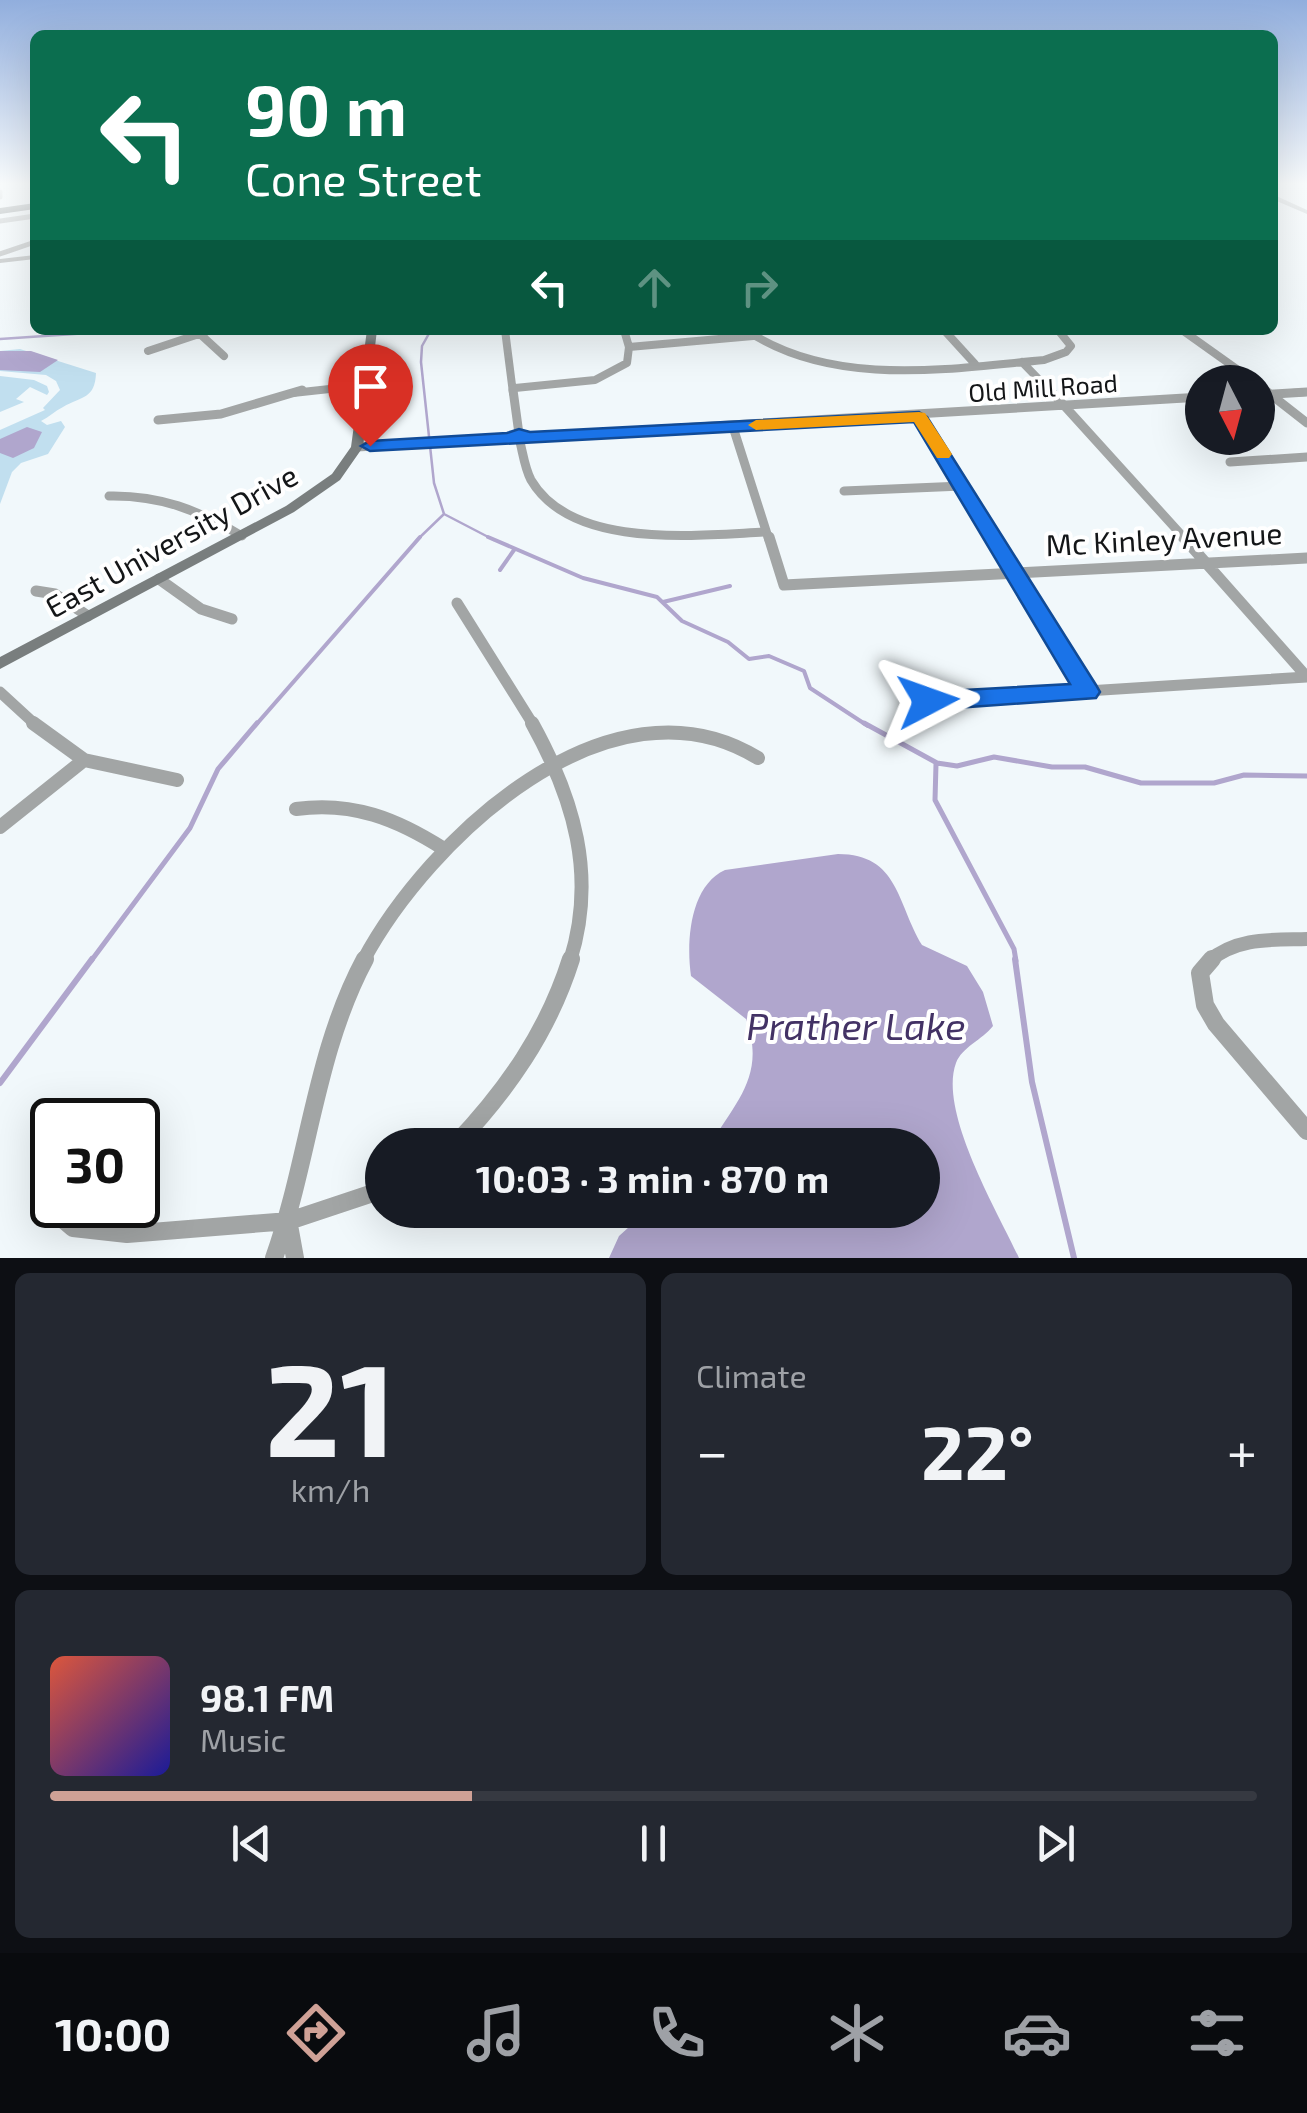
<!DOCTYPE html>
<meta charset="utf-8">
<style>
:root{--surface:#171b24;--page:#242831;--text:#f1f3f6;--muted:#9ea1a6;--line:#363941;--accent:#cfa196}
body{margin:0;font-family:"Exo 2",sans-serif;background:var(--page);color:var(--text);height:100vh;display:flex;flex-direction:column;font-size:38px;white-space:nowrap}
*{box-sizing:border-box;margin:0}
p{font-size:32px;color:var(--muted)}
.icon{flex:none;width:55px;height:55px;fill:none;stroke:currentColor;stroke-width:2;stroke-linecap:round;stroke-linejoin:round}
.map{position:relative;height:1258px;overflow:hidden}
.details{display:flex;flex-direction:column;gap:15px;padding:15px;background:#0d0f14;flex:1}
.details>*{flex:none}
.guide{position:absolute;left:30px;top:30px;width:1248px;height:305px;border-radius:15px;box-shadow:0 10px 40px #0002;background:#0b6e4f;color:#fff;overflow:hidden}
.needle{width:65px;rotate:174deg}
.tools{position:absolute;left:1185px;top:365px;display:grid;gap:20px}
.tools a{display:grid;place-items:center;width:90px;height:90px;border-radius:50%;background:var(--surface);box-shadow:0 10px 40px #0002;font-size:50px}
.speed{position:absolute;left:30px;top:1098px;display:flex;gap:20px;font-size:50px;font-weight:700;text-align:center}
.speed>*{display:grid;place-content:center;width:130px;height:130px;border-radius:50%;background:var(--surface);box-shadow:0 10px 40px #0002;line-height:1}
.speed .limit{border:5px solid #111;border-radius:15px;background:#fff;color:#111}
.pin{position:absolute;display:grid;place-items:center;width:85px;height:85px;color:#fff;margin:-102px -42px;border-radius:50% 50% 50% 0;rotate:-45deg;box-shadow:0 0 10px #0007}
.pin .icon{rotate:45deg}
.me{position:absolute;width:110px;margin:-55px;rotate:86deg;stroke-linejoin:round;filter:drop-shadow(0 0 8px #0008)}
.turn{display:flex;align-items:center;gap:35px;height:210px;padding:0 50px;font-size:45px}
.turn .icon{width:130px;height:130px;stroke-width:2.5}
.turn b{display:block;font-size:70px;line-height:85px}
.lanes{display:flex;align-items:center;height:95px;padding:0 50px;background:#0003;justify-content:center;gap:50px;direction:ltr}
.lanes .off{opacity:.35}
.big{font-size:75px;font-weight:700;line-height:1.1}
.details .widget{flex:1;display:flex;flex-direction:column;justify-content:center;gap:15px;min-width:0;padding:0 35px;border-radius:15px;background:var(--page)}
.details .dial{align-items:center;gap:0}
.dial b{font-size:130px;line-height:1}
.song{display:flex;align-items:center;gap:30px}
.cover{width:120px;height:120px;border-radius:15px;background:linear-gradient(135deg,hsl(10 70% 55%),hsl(240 70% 35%))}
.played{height:10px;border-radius:5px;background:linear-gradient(90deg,var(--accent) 35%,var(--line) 35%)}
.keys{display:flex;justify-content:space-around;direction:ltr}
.heat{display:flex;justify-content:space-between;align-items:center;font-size:55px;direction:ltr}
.details .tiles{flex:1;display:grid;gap:15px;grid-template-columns:1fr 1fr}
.widget:last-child{grid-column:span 2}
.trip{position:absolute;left:365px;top:1128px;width:575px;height:100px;border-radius:50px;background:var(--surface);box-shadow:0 10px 40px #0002;font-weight:700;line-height:100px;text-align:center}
.menu{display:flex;height:160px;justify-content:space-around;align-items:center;background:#090b0e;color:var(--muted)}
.menu .icon{width:70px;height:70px}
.menu .current{color:var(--accent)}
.menu b{font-size:45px;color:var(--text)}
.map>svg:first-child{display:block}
</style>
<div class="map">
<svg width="1307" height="1258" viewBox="0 0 1307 1258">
<rect width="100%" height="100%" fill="#f1f8fb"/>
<!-- green -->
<path fill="#c1dfef" d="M20,349L96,373C95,399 82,396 63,407C55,411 49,417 41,421L47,425L61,421L65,427L48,454L21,463L12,472L0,504V430L45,410L43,408L60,390L56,381L46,375L0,371V351Z
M0,376L34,380L47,386L49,392L47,395L30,387L16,399L24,402L0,412Z"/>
<!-- water -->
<path fill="#b0a6cd" d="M0,351H31L58,360L40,372L0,370Z
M27,427L42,432L34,448L13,458L0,453V439Z
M838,854C899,854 897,904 922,945L967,966L983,992L993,1026C982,1040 962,1047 956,1063C938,1112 998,1212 1019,1258H609L619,1236L648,1210H922V1145H710C737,1100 766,1075 746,1019L691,976C686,941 690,886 725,870Z"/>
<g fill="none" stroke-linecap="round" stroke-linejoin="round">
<!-- stream-far3 -->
<path stroke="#b0a6cd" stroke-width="2.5" d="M0,339L133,330
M444,514L494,540
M417,540L444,514L434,483L421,362L422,346L431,330"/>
<!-- stream-far2 -->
<path stroke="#b0a6cd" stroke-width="4" d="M488,537L583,578L657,597L682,621L728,642L749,659L769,656L804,671L810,688L868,726
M500,570L514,550
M663,602L730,586
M255,726L420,537"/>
<!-- stream-far1 -->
<path stroke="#b0a6cd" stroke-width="5" d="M864,723L937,763L957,766L994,757L1052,767H1085L1141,783H1214L1244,775L1307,776
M936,764L935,800L1014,949L1016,961
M91,961L190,828L218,769L257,723"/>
<!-- stream -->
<path stroke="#b0a6cd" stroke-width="6" d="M1015,959L1032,1082L1074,1258
M0,1083L92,959"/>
<!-- minor-far5 -->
<path stroke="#a2a5a5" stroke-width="5" d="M0,192V197
M0,221L35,216
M0,254L35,242"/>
<!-- minor-far4 -->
<path stroke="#a2a5a5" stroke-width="8" d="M505,330L513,393
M746,330C832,388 947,369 1044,360L1066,352L1071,346L1058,330
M944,330L975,364
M1182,330L1255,382
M200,334L224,356
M629,347L753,336
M148,351L211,330
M1022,362L1052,393
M1258,385L1268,393
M515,388L595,380L627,363L629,347L624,330
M293,393L366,385
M1292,393L1307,392"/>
<!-- minor-far3 -->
<path stroke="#a2a5a5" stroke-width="9" d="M513,390L519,434
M1050,390L1186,540
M1265,390L1307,423
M1258,395L1307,392
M919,417L995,540
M158,420L221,414L302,390
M733,427L769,540
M528,437L1202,397
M520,442C523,454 525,469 531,480C572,550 697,535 766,532
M357,447L511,438
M1230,462L1307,457
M844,491L962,486
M109,496C160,495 198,510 242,536"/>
<!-- minor-far2 -->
<path stroke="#a2a5a5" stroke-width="11" d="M769,537L784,585L1307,558
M993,537L1088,691
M1183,537L1307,677
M159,579L201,609L232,619
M36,591L55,594L88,616
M457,603L534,726
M0,692L37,726
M928,701L1307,677"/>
<!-- minor-far1 -->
<path stroke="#a2a5a5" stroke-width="14" d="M33,723L84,760L177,780
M532,723C574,799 597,876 570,961
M296,809C352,801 397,819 444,849
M0,827L84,760
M363,961C428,839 610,667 758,758
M1209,961C1238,937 1272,940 1307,939"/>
<!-- minor -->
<path stroke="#a2a5a5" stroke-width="18" d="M1212,959L1200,973L1205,1005L1216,1024L1307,1131
M455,1145C507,1090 548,1032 571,959
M59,1216L73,1228L127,1234L289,1221L382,1190
M289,1225L295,1258
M274,1258C309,1160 315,1052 365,959"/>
<!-- tertiary -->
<path fill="#a2a5a5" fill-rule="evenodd" d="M1272,194L1307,210V214L1272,199Z
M35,255V259L0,263V259Z"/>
<!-- secondary -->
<path fill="#797e7e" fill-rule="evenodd" d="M367,330H377L363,447L340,480L294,512L0,669V657L286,506L332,474L351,447Z"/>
<!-- motorway -->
<path fill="#444b4b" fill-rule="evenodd" d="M35,203V209L0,214V208Z"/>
</g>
<!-- sky -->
<linearGradient id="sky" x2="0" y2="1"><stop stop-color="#91aedd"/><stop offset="0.51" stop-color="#f9fcfd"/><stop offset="1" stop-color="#f9fcfd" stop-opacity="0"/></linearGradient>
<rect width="1307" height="360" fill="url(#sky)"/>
<!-- route -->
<path fill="#1a73e8" stroke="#114b97" stroke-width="2.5" d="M919,412L927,417L1096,685L1100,692L1096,698L928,710L919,707L916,701L919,695L928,692L1070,684L914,422L370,451L361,446L370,441L507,433L519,429L530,432Z"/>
<!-- slow -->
<path fill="#f59e0b" d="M919,412L925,413L952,454L949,458H937L914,422L756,430L748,425L756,420Z"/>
<g text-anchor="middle" stroke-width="8" stroke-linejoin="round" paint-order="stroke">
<!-- far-street labels -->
<g font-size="25" fill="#141618" stroke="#fff">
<text transform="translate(1043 388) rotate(-4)" y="9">Old Mill Road</text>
</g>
<!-- street labels -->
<g font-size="30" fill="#141618" stroke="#fff">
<text transform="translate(1164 540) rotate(-3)" y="10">Mc Kinley Avenue</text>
<text transform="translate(172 542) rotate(-29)" y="10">East University Drive</text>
</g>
<!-- near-water labels -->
<g font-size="38" font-style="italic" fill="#433265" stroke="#fff">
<text x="856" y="1040">Prather Lake</text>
</g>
</g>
</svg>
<div class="tools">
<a><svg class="needle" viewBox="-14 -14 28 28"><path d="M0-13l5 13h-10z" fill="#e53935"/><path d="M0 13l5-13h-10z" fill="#9ea1a6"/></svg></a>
</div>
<div class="speed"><div class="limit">30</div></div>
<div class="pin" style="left:370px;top:446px;background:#d93025"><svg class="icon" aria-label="arrive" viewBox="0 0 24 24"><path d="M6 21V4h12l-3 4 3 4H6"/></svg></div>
<svg class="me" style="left:928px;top:701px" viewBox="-20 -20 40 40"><path d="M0-17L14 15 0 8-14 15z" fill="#1a73e8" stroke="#fff" stroke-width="4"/></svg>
<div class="trip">10:03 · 3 min · 870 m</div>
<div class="guide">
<div class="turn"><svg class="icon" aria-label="left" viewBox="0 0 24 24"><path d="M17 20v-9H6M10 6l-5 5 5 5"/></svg><div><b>90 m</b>Cone Street</div></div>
<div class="lanes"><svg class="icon" aria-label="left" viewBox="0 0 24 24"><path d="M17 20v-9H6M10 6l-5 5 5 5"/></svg><svg class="icon off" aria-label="ahead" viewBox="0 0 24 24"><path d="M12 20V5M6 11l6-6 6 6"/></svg><svg class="icon off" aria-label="right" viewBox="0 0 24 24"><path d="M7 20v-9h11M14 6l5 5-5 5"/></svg></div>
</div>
</div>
<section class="details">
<div class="tiles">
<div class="widget dial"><b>21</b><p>km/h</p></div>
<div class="widget"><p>Climate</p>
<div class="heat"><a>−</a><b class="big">22°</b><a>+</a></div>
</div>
<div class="widget">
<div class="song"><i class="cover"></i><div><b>98.1 FM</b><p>Music</p></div></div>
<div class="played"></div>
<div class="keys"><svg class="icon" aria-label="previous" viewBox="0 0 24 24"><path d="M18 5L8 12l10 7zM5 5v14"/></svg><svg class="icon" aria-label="pause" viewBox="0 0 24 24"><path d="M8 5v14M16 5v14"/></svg><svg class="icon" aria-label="next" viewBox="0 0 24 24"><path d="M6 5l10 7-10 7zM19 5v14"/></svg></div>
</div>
</div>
</section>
<nav class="menu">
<b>10:00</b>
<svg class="icon current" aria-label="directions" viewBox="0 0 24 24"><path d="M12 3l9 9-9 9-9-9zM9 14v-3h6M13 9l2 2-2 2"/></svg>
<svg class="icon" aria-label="music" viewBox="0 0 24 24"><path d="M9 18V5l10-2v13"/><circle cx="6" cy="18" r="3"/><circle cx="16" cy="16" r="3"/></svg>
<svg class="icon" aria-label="phone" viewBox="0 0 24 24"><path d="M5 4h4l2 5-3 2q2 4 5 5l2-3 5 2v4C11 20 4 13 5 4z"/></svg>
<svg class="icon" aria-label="climate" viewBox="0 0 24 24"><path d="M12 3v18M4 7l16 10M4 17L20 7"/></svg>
<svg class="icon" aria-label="car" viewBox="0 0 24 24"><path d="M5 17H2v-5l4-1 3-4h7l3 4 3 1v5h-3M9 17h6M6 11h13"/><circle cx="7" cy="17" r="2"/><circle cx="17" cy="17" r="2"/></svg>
<svg class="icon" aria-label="filters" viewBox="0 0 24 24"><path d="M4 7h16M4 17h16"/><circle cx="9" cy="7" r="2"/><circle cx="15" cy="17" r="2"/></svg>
</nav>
